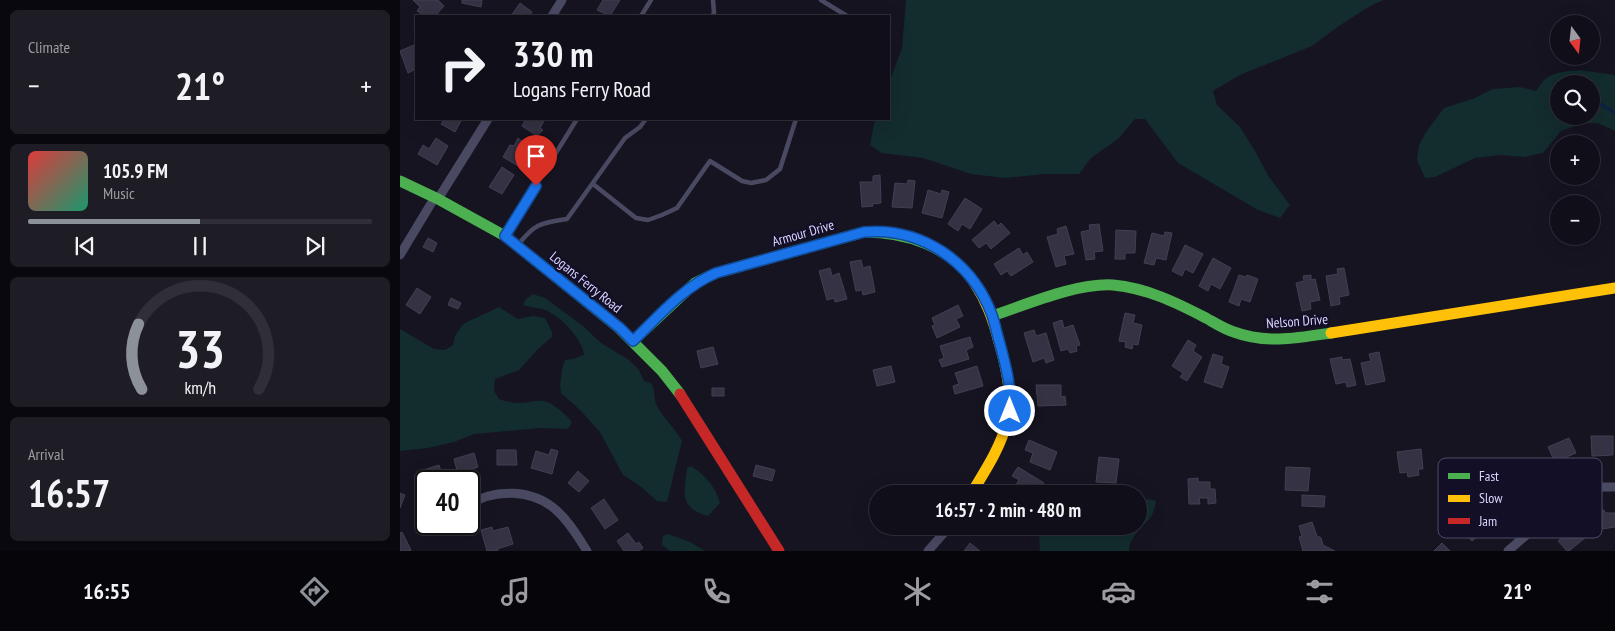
<!DOCTYPE html>
<meta charset="utf-8">
<style>
:root{--surface:#100f19;--page:#1e1d26;--text:#f1f3f6;--muted:#9c9ca2;--line:#302f38;--accent:#8c9099}
body{margin:0;font-family:"PT Sans Narrow",sans-serif;background:var(--page);color:var(--text);height:100vh;display:flex;flex-direction:column;font-size:19px;white-space:nowrap}
*{box-sizing:border-box;margin:0}
p{font-size:16px;color:var(--muted)}
.icon{flex:none;width:28px;height:28px;fill:none;stroke:currentColor;stroke-width:2;stroke-linecap:round;stroke-linejoin:round}
.map{position:relative;flex:1;overflow:hidden}
.details{display:flex;flex-direction:column;gap:10px;padding:10px;background:#09080e;width:400px}
.details>*{flex:none}
.guide{position:absolute;left:15px;top:15px;width:475px;height:105px;border-radius:0px;box-shadow:0 5px 20px #0002,0 0 0 1px var(--line);background:#100f19;color:var(--text);overflow:hidden}
.needle{width:32px;rotate:165deg}
.fabs{position:absolute;left:1150px;top:15px;display:grid;gap:10px}
.fabs a{display:grid;place-items:center;width:50px;height:50px;border-radius:50%;background:var(--surface);box-shadow:0 5px 20px #0002,0 0 0 1px var(--line);font-size:25px}
.speed{position:absolute;left:15px;top:470px;display:flex;gap:10px;font-size:25px;font-weight:700;text-align:center}
.speed>*{display:grid;place-content:center;width:65px;height:65px;border-radius:50%;background:var(--surface);box-shadow:0 5px 20px #0002,0 0 0 1px var(--line);line-height:1}
.speed .limit{border:2px solid #111;border-radius:8px;background:#fff;color:#111}
.pin{position:absolute;display:grid;place-items:center;width:42px;height:42px;color:#fff;margin:-51px -21px;border-radius:50% 50% 50% 0;rotate:-45deg;box-shadow:0 0 5px #0007}
.pin .icon{rotate:45deg}
.me{position:absolute;width:55px;margin:-28px;rotate:0deg;stroke-linejoin:round;filter:drop-shadow(0 0 4px #0008)}
.turn{display:flex;align-items:center;gap:18px;height:105px;padding:0 15px;font-size:22px}
.turn .icon{width:65px;height:65px;stroke-width:2.5}
.turn b{display:block;font-size:35px;line-height:42px}
.big{font-size:38px;font-weight:700;line-height:1.1}
.details .tile{flex:1;display:flex;flex-direction:column;justify-content:center;gap:8px;min-width:0;padding:0 18px;border-radius:8px;background:var(--page)}
.details .dial{align-items:center;gap:0}
.dial svg{height:130px;overflow:visible;fill:none;stroke:var(--line);stroke-width:7;stroke-linecap:round;text-anchor:middle}
.dial text{fill:var(--text);stroke:none}
.song{display:flex;align-items:center;gap:15px}
.cover{width:60px;height:60px;border-radius:8px;background:linear-gradient(135deg,hsl(0 70% 55%),hsl(160 70% 35%))}
.played{height:5px;border-radius:2px;background:linear-gradient(90deg,var(--accent) 50%,var(--line) 50%)}
.keys{display:flex;justify-content:space-around;direction:ltr}
.heat{display:flex;justify-content:space-between;align-items:center;font-size:28px;direction:ltr}
.trip{position:absolute;left:469px;top:485px;width:278px;height:50px;border-radius:25px;background:var(--surface);box-shadow:0 5px 20px #0002,0 0 0 1px var(--line);font-weight:700;line-height:50px;text-align:center}
.tab-bar{display:flex;height:80px;justify-content:space-around;align-items:center;background:#06060a;color:var(--muted)}
.tab-bar .icon{width:35px;height:35px}
.tab-bar .current{color:var(--accent)}
.tab-bar b{font-size:22px;color:var(--text)}
main{display:flex;flex:1;min-height:0}
.map>svg:first-child{display:block}
</style>
<main>
<section class="details">
<div class="tile"><p>Climate</p>
<div class="heat"><a>−</a><b class="big">21°</b><a>+</a></div>
</div>
<div class="tile">
<div class="song"><i class="cover"></i><div><b>105.9 FM</b><p>Music</p></div></div>
<div class="played"></div>
<div class="keys"><svg class="icon" aria-label="previous" viewBox="0 0 24 24"><path d="M18 5L8 12l10 7zM5 5v14"/></svg><svg class="icon" aria-label="pause" viewBox="0 0 24 24"><path d="M8 5v14M16 5v14"/></svg><svg class="icon" aria-label="next" viewBox="0 0 24 24"><path d="M6 5l10 7-10 7zM19 5v14"/></svg></div>
</div>
<div class="tile dial"><svg viewBox="0 0 100 80">
<path d="M14 69A42 42 0 1 1 86 69"/>
<path d="M14 69A42 42 0 0 1 12 29" stroke="#8c9099"/>
<text x="50" y="56" font-size="32" font-weight="700">33</text>
<text x="50" y="72" font-size="11">km/h</text>
</svg></div>
<div class="tile"><p>Arrival</p><b class="big">16:57</b></div>
</section>
<div class="map">
<svg width="1215" height="551" viewBox="0 0 1215 551">
<rect width="100%" height="100%" fill="#161421"/>
<!-- green -->
<path fill="#132c2d" fill-rule="evenodd" d="M506,0H984L970,6L939,26L912,46L840,75L813,91L817,105L840,127L855,151L869,177L890,205L880,218L858,210L778,163L745,119H735L718,139L691,158L679,174H645L605,178L571,174L523,158L482,153L470,145L475,119H489V83L502,48Z
M1179,70L1215,75V131L1198,123H1184L1161,131L1143,153L1124,157L1101,155L1075,158L1035,177L1025,178L1017,160L1019,145L1026,132L1044,108L1075,98L1093,89L1120,87L1136,91C1148,71 1157,73 1179,70ZM1159,84H1191V116H1159Z
M133,294L145,298L183,326L201,343L229,360L239,370L244,381L251,383C256,390 253,399 257,406C264,419 275,428 282,441L267,502L257,501L240,486L223,475L200,432L180,410L161,393L160,386L162,369L165,360L173,359L184,355C183,339 158,313 142,309C136,307 131,308 123,305L126,299Z
M99,307L118,319L133,316L145,318L152,332V337L139,348L119,370L95,379L94,391L99,399C106,402 114,403 122,403C129,403 136,400 143,401C154,403 164,413 172,422L168,429L141,428L74,434L54,442L28,448L0,451V329L34,349L45,350L53,345L55,336L63,324Z
M291,466C305,475 316,487 320,503L308,516C279,508 284,494 287,468Z
M749,499L756,501C755,506 754,512 751,517C743,527 729,537 729,551H640L639,535L644,526H659L658,530L673,526H738V501Z
M268,534L290,542L305,551H270L262,545L263,536Z"/>
<g fill="none" stroke-linecap="round" stroke-linejoin="round">
<!-- stream -->
<path stroke="#0d2144" stroke-width="3" d="M1191,100H1194L1215,113
M1164,119L1169,116"/>
</g>
<!-- building -->
<path fill="#343243" stroke="#433f54" d="M13,0H38L44,6L35,16H25L17,11L20,7Z
M62,0H82L81,7L62,3Z
M203,0H220L210,16L197,10Z
M120,3L132,12L129,16H111Z
M16,44V69L8,73L0,51Z
M45,119H62L55,132L41,124Z
M126,119H145L140,128L143,130L137,136L122,126Z
M36,138L48,146L37,165L18,154L23,145L29,149Z
M118,138L129,147L124,156L129,160L123,169L103,157L110,145L114,146Z
M102,167L114,175L102,194L89,187Z
M480,175L481,203L472,204L473,206L462,207L460,182H473V176Z
M508,180L515,181L512,208L492,207L495,183L507,184Z
M528,190L541,194L542,190L549,192L542,218L522,213Z
M565,198L582,209L570,229L562,224L558,231L548,224Z
M594,221L598,226L601,223L610,233L591,249L586,243L579,248L572,240Z
M699,224L703,251L694,252L695,259L686,260L681,232L690,230L689,225Z
M666,226L674,254L664,256L666,264L656,267L647,237L658,234L657,229Z
M716,230L736,231L735,253H725V259H715Z
M765,232L772,233L766,260L756,258L754,265L744,263L752,233L764,236Z
M28,238L37,243L33,252L23,247Z
M785,245L803,254L793,273L785,269L782,276L772,271Z
M619,248L623,255L627,252L633,262L611,276L607,271L601,275L594,264Z
M813,258L831,268L820,289L811,284L808,291L799,286Z
M461,260L463,268L470,266L475,292L463,295L462,290L456,291L450,262Z
M430,268L432,276L439,273L447,299L435,302L434,298L427,300L419,271Z
M944,268L949,295L939,297L940,304L931,306L926,276L938,274L937,269Z
M839,275L846,277L847,275L858,279L850,302L841,299L839,306L829,302Z
M911,275V280L915,279L920,300L910,302L911,309L902,311L896,283L904,281L903,276Z
M17,288L31,297L20,314L6,305Z
M51,298L61,303L58,309L48,305Z
M558,305L563,316L556,319L560,327L537,338L532,326L535,325L532,318Z
M725,313L735,315L733,323L742,325L738,345L733,344L732,349L725,347L726,342L719,341Z
M662,320L664,328L673,325L680,345L676,346L677,351L670,353L668,349L661,351L653,323Z
M634,330L636,336L646,333L654,360L646,363L644,358L633,362L624,333Z
M570,337L573,347L566,350L569,359L542,367L539,360L544,358L540,346Z
M788,340L796,345L793,351L802,357L787,381L780,377L783,373L772,366Z
M313,347L318,364L301,368L297,351Z
M979,352L985,381L966,385L961,363L971,361L969,354Z
M813,354L823,357L821,364L829,367L822,388L804,382Z
M942,357V360L950,359L956,385L947,387L946,382L936,384L930,359Z
M491,366L495,382L477,386L473,370Z
M577,366L583,386L555,394L553,386L559,384L555,373Z
M636,385H661V397L665,396L666,405L638,406Z
M312,388H324V396H312Z
M1191,436H1213V455L1192,456Z
M1169,438L1176,453L1155,462L1148,447Z
M629,440L657,452L650,470L630,462L633,453L625,450Z
M151,449L158,451L152,474L131,468L136,451L149,455Z
M1021,449L1023,469H1018L1019,475L1008,477L1007,472L1000,473L997,452Z
M97,450H116L117,465H97Z
M74,453L78,467L58,474L54,459Z
M699,457L719,459L716,483L696,482Z
M39,465L44,480L26,481V486L22,487L17,472Z
M356,465L375,470L372,481L353,476Z
M618,467L644,483L638,494H623L614,488L619,480L612,476Z
M886,467L910,468L908,491L885,490Z
M178,471L189,481L179,492L168,483Z
M798,478V482H810V489H815L816,503L808,504V498H799L800,504H789L788,479Z
M0,493L5,495L0,508Z
M902,495L925,496L924,507L902,506Z
M204,499L218,520L205,529L191,508Z
M1204,510L1205,513H1215V527L1202,529V524L1193,525L1191,511Z
M1073,517L1086,529L1072,541L1060,529Z
M912,522L917,536L921,538L923,545L935,551H903L899,537L902,536L899,526Z
M92,527L93,531L108,527L113,544L97,549L98,551H87L81,530Z
M1175,528L1186,537L1169,551H1167L1158,541Z
M2,532L11,550L10,551H0V533Z
M228,533L236,544L239,542L243,548L239,551H224L217,541Z
M570,543L580,551H564Z
M1042,543L1050,551H1034Z"/>
<g fill="none" stroke-linecap="round" stroke-linejoin="round">
<!-- lane -->
<path stroke="#4a4962" stroke-width="4.5" d="M421,0L447,16
M241,16L251,0
M312,16L314,13L313,0
M193,184L236,218L248,220L262,215L277,208L310,161L342,181L351,183L366,180L380,169L396,119
M105,235L177,119
M118,245C135,223 141,223 167,219L225,138L240,127L246,119"/>
<!-- street -->
<path stroke="#4a4962" stroke-width="9" d="M152,16L162,0
M38,199L88,119
M0,255L35,197
M69,505C94,488 133,489 156,510C169,521 178,537 187,551
M43,525L44,524
M528,551L550,526
M1108,551L1171,496L1192,487H1215"/>
<!-- fast -->
<path stroke="#4caf50" stroke-width="11" d="M0,181L38,199L105,236L219,328L262,371L280,394
M592,316C628,304 676,283 713,285C747,288 777,303 806,318C815,323 824,329 834,332C866,344 898,338 931,333
M233,341L295,283L316,273L464,232C506,232 549,246 574,282"/>
<!-- slow -->
<path stroke="#ffc107" stroke-width="11" d="M931,333L1215,288
M571,494C608,434 620,413 599,342C593,319 587,302 574,282"/>
<!-- jam -->
<path stroke="#c62828" stroke-width="11" d="M280,394L379,551"/>
</g>
<g fill="none" stroke-linecap="round" stroke-linejoin="round">
<defs>
<path id="route" d="M136,186L105,236L220,328L233,341C258,317 283,287 316,273L464,232C521,227 572,261 592,315C595,324 597,334 600,344C606,367 612,388 610,411"/>
</defs>
<!-- route casing -->
<use href="#route" stroke="#114b97" stroke-width="12"/>
<!-- route -->
<use href="#route" stroke="#1a73e8" stroke-width="9"/>
</g>
<g text-anchor="middle" stroke-width="5" stroke-linejoin="round" paint-order="stroke">
<!-- street labels -->
<g font-size="14" fill="#d9d4ff" stroke="#130f26">
<text transform="translate(403 233) rotate(-16)" y="5">Armour Drive</text>
<text transform="translate(186 282) rotate(39)" y="5">Logans Ferry Road</text>
<text transform="translate(897 321) rotate(-4)" y="5">Nelson Drive</text>
</g>
</g>
<!-- legend -->
<rect x="1038" y="458" width="164" height="80" rx="8" fill="#130f26" stroke="#4e4a67" stroke-width="1"/>
<rect x="1048" y="473" width="22" height="6" fill="#4caf50"/>
<rect x="1048" y="495" width="22" height="7" fill="#ffc107"/>
<rect x="1048" y="518" width="22" height="6" fill="#c62828"/>
<g font-size="14" fill="#d9d4ff">
<text x="1079" y="481">Fast</text>
<text x="1079" y="503">Slow</text>
<text x="1079" y="526">Jam</text>
</g>
</svg>
<div class="fabs">
<a><svg class="needle" viewBox="-14 -14 28 28"><path d="M0-13l5 13h-10z" fill="#e53935"/><path d="M0 13l5-13h-10z" fill="#9c9ca2"/></svg></a>
<a><svg class="icon" aria-label="search" viewBox="0 0 24 24"><circle cx="10" cy="10" r="6"/><path d="M15 15l6 6"/></svg></a>
<a>+</a>
<a>−</a>
</div>
<div class="speed"><div class="limit">40</div></div>
<div class="pin" style="left:136px;top:186px;background:#d93025"><svg class="icon" aria-label="arrive" viewBox="0 0 24 24"><path d="M6 21V4h12l-3 4 3 4H6"/></svg></div>
<svg class="me" style="left:610px;top:411px" viewBox="-20 -20 40 40"><circle r="17" fill="#1a73e8" stroke="#fff" stroke-width="3"/><path d="M0-11L8 9 0 5-8 9z" fill="#fff"/></svg>
<div class="trip">16:57 · 2 min · 480 m</div>
<div class="guide">
<div class="turn"><svg class="icon" aria-label="right" viewBox="0 0 24 24"><path d="M7 20v-9h11M14 6l5 5-5 5"/></svg><div><b>330 m</b>Logans Ferry Road</div></div>
</div>
</div>
</main>
<nav class="tab-bar">
<b>16:55</b>
<svg class="icon current" aria-label="directions" viewBox="0 0 24 24"><path d="M12 3l9 9-9 9-9-9zM9 14v-3h6M13 9l2 2-2 2"/></svg>
<svg class="icon" aria-label="music" viewBox="0 0 24 24"><path d="M9 18V5l10-2v13"/><circle cx="6" cy="18" r="3"/><circle cx="16" cy="16" r="3"/></svg>
<svg class="icon" aria-label="phone" viewBox="0 0 24 24"><path d="M5 4h4l2 5-3 2q2 4 5 5l2-3 5 2v4C11 20 4 13 5 4z"/></svg>
<svg class="icon" aria-label="climate" viewBox="0 0 24 24"><path d="M12 3v18M4 7l16 10M4 17L20 7"/></svg>
<svg class="icon" aria-label="car" viewBox="0 0 24 24"><path d="M5 17H2v-5l4-1 3-4h7l3 4 3 1v5h-3M9 17h6M6 11h13"/><circle cx="7" cy="17" r="2"/><circle cx="17" cy="17" r="2"/></svg>
<svg class="icon" aria-label="filters" viewBox="0 0 24 24"><path d="M4 7h16M4 17h16"/><circle cx="9" cy="7" r="2"/><circle cx="15" cy="17" r="2"/></svg>
<b>21°</b>
</nav>
